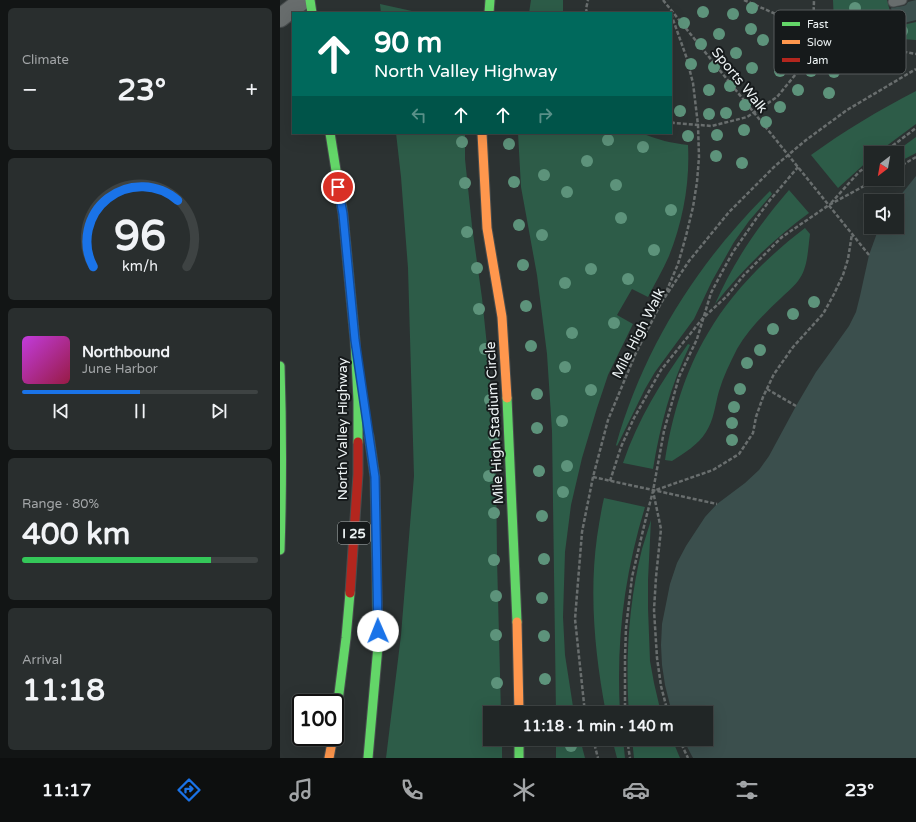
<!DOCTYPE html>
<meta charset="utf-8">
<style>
:root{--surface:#212626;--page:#292e2e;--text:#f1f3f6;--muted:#a2a5a7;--line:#3e4343;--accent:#1a73e8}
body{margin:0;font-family:"Varela Round",sans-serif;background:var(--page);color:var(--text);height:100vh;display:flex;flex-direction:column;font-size:15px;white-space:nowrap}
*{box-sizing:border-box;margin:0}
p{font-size:13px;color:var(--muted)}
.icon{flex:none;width:22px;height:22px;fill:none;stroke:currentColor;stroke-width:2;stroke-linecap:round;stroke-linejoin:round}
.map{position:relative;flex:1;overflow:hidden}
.drawer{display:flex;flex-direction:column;gap:8px;padding:8px;background:#121515;width:280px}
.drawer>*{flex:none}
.hud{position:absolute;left:12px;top:12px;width:380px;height:122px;border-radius:0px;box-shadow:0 4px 16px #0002,0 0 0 1px var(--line);background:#00695c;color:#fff;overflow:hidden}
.needle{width:26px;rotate:211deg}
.tools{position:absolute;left:584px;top:146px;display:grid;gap:8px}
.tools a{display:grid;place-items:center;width:40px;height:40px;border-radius:0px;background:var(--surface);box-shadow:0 4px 16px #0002,0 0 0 1px var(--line);font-size:20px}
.speed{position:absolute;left:12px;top:694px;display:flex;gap:8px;font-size:20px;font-weight:700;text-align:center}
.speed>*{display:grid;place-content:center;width:52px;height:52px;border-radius:50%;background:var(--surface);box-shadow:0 4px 16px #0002,0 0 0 1px var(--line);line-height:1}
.speed .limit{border:2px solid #111;border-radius:6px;background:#fff;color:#111}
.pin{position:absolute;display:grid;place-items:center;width:34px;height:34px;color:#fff;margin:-17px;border:2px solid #fff;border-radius:50%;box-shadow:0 1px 4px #0007}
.me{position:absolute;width:44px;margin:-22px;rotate:359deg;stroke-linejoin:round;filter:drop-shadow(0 0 3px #0008)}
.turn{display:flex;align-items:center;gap:14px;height:84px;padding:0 16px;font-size:18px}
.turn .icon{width:52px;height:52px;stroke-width:2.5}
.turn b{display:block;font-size:28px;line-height:34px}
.lanes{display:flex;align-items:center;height:38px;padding:0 16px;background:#0003;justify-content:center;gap:20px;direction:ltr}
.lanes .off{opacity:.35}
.big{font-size:30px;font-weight:800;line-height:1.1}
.drawer .tile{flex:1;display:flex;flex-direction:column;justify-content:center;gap:6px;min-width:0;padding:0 14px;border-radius:6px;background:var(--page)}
.drawer .dial{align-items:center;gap:0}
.dial svg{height:104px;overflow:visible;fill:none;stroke:var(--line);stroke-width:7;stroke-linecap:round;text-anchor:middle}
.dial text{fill:var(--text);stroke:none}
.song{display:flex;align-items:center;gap:12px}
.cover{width:48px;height:48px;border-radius:6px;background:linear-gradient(135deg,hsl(290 70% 55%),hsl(340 70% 35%))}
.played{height:4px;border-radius:2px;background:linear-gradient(90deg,var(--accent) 50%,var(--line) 50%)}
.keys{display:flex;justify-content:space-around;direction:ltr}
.heat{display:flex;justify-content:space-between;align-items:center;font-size:22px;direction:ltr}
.charge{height:6px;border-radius:3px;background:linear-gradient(90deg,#34c759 80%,var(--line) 0)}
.trip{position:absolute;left:203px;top:706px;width:230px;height:40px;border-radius:0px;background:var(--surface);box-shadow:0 4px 16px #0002,0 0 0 1px var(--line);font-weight:800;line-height:40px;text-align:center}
.dock{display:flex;height:64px;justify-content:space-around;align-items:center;background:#0d0f0f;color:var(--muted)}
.dock .icon{width:28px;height:28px}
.dock .on{color:var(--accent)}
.dock b{font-size:18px;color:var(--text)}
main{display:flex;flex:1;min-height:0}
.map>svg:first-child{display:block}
</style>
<main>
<section class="drawer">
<div class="tile"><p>Climate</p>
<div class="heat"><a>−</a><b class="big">23°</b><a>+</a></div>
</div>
<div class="tile dial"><svg viewBox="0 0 100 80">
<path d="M14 69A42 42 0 1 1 86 69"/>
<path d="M14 69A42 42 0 0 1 79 18" stroke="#1a73e8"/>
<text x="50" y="56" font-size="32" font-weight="700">96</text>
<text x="50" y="72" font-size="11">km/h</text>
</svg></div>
<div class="tile">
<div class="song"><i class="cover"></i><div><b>Northbound</b><p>June Harbor</p></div></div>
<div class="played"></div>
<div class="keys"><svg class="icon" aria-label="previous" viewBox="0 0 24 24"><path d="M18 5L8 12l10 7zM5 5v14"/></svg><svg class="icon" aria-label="pause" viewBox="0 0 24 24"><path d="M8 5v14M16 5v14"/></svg><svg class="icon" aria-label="next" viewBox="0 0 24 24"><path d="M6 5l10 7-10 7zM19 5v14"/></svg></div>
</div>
<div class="tile"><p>Range · 80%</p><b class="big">400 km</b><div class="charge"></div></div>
<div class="tile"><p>Arrival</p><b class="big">11:18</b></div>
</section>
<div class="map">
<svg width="636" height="758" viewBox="0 0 636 758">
<rect width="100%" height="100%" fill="#2c3232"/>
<!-- green -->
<path fill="#2d5c48" d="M251,0H283V13H249Z
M553,0H607L614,27L636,22V40C607,39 582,32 554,24Z
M100,4L141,13H101Z
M636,91V124L597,153H591V158L558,188L531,155C564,131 599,110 636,91Z
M116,133H185V159L192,226L202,298L209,365L216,464L217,559L221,713H210V739H222V758H106L121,635L134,476L128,268L121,177Z
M238,133H362C377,140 392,143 408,145C410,183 403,221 389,256C383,270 375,283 368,297L352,289L337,315L353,324L328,375L317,408L302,458L291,505L285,552L283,617L285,655L294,713H276L272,431L267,354L257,275L241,187Z
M636,137V153L617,163V153H614Z
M509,190L529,213C493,239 462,270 435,304C454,261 478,226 509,190Z
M490,191L492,194L469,221L454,242L432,281L414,319L375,372L365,389L337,446L336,445C364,347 417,263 490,191Z
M525,228L530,234C528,248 528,266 520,278C515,286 507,292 501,298C485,313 468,330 457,349C450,363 443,377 439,391C435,405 434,420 426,432C418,445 404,453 392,461L385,460C392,416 405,371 428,333C452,292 487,257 525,228Z
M408,344L410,345C391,384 380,426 373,469L343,463C358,419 381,382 408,344Z
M324,498L365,507C344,576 336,641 340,713H326C315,656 309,595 317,537C319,524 321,511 324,498Z
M371,520L368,580V608L370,661L374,683L381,713H349C345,659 349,601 362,549C365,539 368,530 371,520Z
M276,739H300L305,758H276Z
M332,739H343L345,758H337Z
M352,739H392L400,758H354Z"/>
<!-- building -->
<path fill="#3b4f4d" d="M636,0V20L616,25L611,8L623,6L626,5L628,2Z
M636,176V758H413L403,739H426V713H392L385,685L382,665L381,645L382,624L390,584L397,563L406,546L425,517L437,504L465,483L479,470L489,456L516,406L536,372L549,354L569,326L576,312L580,296L589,255L597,233L600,227H617V201H616Z"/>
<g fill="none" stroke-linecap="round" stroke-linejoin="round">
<defs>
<path id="lane" d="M613,2L622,0"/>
<path id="street" d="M0,18L23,0"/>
<path id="fast" d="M30,0L32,13
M209,13L210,0
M50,133L63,214L75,340L78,400V442
M0,366C2,427 2,489 0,550
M227,398L237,622
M55,725L66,638L70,593
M239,739V758
M88,758L98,646L95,477L89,436"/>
<path id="slow" d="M202,133L207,228L222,317L227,398
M237,622L239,713
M49,758L53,737"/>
<path id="jam" d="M70,593L78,474V442"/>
</defs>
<!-- lane casing -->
<use href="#lane" stroke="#484d4e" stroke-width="11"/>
<!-- street casing -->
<use href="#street" stroke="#484d4e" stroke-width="20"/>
<!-- fast casing -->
<use href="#fast" stroke="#484d4e" stroke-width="11"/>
<!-- slow casing -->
<use href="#slow" stroke="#484d4e" stroke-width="11"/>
<!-- jam casing -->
<use href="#jam" stroke="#484d4e" stroke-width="11"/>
<!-- path -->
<path stroke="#696e6e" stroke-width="2.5" stroke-dasharray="4 2" stroke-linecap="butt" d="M383,0L589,255
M464,0L507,19L598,47L636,54
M307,13L306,9L308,0
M391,122L394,123L432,126L467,117L497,97L520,69L533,35L534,0
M603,153L636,128
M617,168L636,157
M551,203L579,172L591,163
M384,297L398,264L406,236L413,207L417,182L419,157L418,125L413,83L406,56L390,11
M487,389L516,406
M313,477L437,504
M330,481L341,447L354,418L381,370L423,318L447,296L464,275L502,237L549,205L597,179
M305,713L295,619L302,532L313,477L328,420L355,355L381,303L409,261L449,212L495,166L526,140L567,110L636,69
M345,713V657L346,628L352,577L365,522L373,491L384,431L399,377L417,339L431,293L442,272L453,252L476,219L490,200L518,167
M388,713L381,686L377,658L374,610L376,577L381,529L373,491L433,470L459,454L473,433L476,417L483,397L494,374L513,347L543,314L554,294L563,275L568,259L572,234
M313,739L318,758
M347,739L350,758
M399,739L408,758"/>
<!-- lane -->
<use href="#lane" stroke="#686d6d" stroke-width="9"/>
<!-- street -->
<use href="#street" stroke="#686d6d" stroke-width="18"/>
<!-- fast -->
<use href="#fast" stroke="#63d668" stroke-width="9"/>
<!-- slow -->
<use href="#slow" stroke="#ff974d" stroke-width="9"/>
<!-- jam -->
<use href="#jam" stroke="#b3261e" stroke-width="9"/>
</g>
<!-- trees -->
<g fill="#5d937b">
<circle cx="472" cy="8" r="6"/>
<circle cx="575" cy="8" r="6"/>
<circle cx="423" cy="12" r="6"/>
<circle cx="453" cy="14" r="6"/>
<circle cx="404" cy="23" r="6"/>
<circle cx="471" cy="29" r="6"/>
<circle cx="622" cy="31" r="6"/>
<circle cx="439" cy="34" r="6"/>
<circle cx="483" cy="40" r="6"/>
<circle cx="421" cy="44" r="6"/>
<circle cx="456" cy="53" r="6"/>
<circle cx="411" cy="64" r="6"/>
<circle cx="434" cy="67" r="6"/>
<circle cx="472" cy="68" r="6"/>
<circle cx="500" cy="71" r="6"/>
<circle cx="531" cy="71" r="6"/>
<circle cx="554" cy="72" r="6"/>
<circle cx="450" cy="86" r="6"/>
<circle cx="429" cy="90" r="6"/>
<circle cx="518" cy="90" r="6"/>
<circle cx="549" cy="93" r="6"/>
<circle cx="465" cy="105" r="6"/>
<circle cx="500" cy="107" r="6"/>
<circle cx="400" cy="111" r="6"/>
<circle cx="446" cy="113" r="6"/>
<circle cx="429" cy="114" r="6"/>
<circle cx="486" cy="122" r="6"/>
<circle cx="464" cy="130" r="6"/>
<circle cx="437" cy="135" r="6"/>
<circle cx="408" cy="136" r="6"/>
<circle cx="328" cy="140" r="6"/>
<circle cx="182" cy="142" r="6"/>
<circle cx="229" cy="144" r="6"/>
<circle cx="363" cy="147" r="6"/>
<circle cx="436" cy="156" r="6"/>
<circle cx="307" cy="161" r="6"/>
<circle cx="462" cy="163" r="6"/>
<circle cx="264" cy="175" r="6"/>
<circle cx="234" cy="182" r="6"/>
<circle cx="185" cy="183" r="6"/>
<circle cx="336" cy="185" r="6"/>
<circle cx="287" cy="192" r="6"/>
<circle cx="391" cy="210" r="6"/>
<circle cx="341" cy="218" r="6"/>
<circle cx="239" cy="225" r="6"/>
<circle cx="187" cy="232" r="6"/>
<circle cx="262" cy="235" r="6"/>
<circle cx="374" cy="250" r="6"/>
<circle cx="243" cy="265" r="6"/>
<circle cx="197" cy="268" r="6"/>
<circle cx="311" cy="269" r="6"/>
<circle cx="348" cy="279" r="6"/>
<circle cx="285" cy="283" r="6"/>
<circle cx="534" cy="302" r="6"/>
<circle cx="246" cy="306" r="6"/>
<circle cx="199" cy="309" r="6"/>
<circle cx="513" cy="314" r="6"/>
<circle cx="334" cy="323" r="6"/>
<circle cx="493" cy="329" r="6"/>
<circle cx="292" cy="333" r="6"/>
<circle cx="251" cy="346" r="6"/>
<circle cx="205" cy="349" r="6"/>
<circle cx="480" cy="350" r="6"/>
<circle cx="467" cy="363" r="6"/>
<circle cx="285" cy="367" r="6"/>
<circle cx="460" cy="389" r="6"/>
<circle cx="311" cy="390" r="6"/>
<circle cx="257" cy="394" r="6"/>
<circle cx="210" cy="400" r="6"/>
<circle cx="454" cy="407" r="6"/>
<circle cx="282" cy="421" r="6"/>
<circle cx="452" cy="423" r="6"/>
<circle cx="257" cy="428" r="6"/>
<circle cx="214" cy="436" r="6"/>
<circle cx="452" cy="440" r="6"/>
<circle cx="287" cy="466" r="6"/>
<circle cx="259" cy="471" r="6"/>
<circle cx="209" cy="476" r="6"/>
<circle cx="283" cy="492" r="6"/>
<circle cx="214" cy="513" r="6"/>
<circle cx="262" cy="516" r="6"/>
<circle cx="264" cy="559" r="6"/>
<circle cx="214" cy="560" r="6"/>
<circle cx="216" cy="596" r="6"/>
<circle cx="262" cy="598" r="6"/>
<circle cx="216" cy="635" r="6"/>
<circle cx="264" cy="636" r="6"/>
<circle cx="265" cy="679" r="6"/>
<circle cx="217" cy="683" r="6"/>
<circle cx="291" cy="746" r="6"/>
</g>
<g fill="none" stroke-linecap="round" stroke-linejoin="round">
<defs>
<path id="route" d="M58,187L63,214L75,340L95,477L98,631"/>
</defs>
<!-- route casing -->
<use href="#route" stroke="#114b97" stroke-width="10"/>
<!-- route -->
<use href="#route" stroke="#1a73e8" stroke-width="7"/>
</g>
<g text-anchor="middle" stroke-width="4" stroke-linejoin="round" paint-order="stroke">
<!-- shield labels -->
<rect fill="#161a1b" stroke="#acb2b3" stroke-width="1" x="58" y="522" width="32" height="22" rx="3"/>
<g font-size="13" font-weight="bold" fill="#edf3f4">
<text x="74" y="538">I 25</text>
</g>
<!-- street labels -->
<g font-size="14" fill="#edf3f4" stroke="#161a1b">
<text transform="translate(460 80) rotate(51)" y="5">Sports Walk</text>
<text transform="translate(358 333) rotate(-63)" y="5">Mile High Walk</text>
<text transform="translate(214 423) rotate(-93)" y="5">Mile High Stadium Circle</text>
<text transform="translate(62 429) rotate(-90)" y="5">North Valley Highway</text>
</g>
</g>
<!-- legend -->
<rect x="494" y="10" width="132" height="64" rx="6" fill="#161a1b" stroke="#565b5c" stroke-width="1"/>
<rect x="502" y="22" width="18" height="4" fill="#63d668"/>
<rect x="502" y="40" width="18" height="4" fill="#ff974d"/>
<rect x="502" y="58" width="18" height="4" fill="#b3261e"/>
<g font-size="11" fill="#edf3f4">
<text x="527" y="28">Fast</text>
<text x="527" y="46">Slow</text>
<text x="527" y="64">Jam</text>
</g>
</svg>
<div class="tools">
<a><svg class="needle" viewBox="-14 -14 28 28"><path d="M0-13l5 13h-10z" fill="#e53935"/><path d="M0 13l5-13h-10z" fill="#a2a5a7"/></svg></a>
<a><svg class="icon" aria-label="sound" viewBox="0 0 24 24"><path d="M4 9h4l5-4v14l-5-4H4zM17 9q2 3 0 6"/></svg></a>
</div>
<div class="speed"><div class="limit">100</div></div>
<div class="pin" style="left:58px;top:187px;background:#d93025"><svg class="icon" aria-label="arrive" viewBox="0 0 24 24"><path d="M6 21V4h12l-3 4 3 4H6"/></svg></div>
<svg class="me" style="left:98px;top:631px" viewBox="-20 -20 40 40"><circle r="19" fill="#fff"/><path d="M0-13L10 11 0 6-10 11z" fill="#1a73e8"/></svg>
<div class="trip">11:18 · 1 min · 140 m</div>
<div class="hud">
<div class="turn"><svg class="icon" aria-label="ahead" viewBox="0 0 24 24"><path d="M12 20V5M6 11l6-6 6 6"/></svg><div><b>90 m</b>North Valley Highway</div></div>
<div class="lanes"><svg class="icon off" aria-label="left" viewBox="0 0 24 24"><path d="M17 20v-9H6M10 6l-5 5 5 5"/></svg><svg class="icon" aria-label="ahead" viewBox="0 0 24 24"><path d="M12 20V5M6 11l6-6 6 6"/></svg><svg class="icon" aria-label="ahead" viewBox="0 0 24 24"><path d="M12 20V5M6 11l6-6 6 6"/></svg><svg class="icon off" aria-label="right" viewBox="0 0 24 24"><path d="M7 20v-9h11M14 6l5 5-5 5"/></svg></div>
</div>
</div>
</main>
<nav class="dock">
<b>11:17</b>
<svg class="icon on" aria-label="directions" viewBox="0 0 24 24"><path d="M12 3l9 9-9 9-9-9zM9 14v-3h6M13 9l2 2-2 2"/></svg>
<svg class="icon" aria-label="music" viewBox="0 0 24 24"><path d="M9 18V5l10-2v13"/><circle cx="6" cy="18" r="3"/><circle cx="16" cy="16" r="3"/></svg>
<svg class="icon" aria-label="phone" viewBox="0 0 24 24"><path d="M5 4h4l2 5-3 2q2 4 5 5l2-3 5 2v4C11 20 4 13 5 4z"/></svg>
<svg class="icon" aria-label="climate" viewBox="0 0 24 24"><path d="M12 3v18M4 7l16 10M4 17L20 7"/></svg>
<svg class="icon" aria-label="car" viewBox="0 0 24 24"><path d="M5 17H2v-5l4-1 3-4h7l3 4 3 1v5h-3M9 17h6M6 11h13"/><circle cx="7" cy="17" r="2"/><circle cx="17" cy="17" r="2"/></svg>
<svg class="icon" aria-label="filters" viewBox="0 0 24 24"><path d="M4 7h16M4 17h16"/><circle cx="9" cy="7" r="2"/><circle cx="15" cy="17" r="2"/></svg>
<b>23°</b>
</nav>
